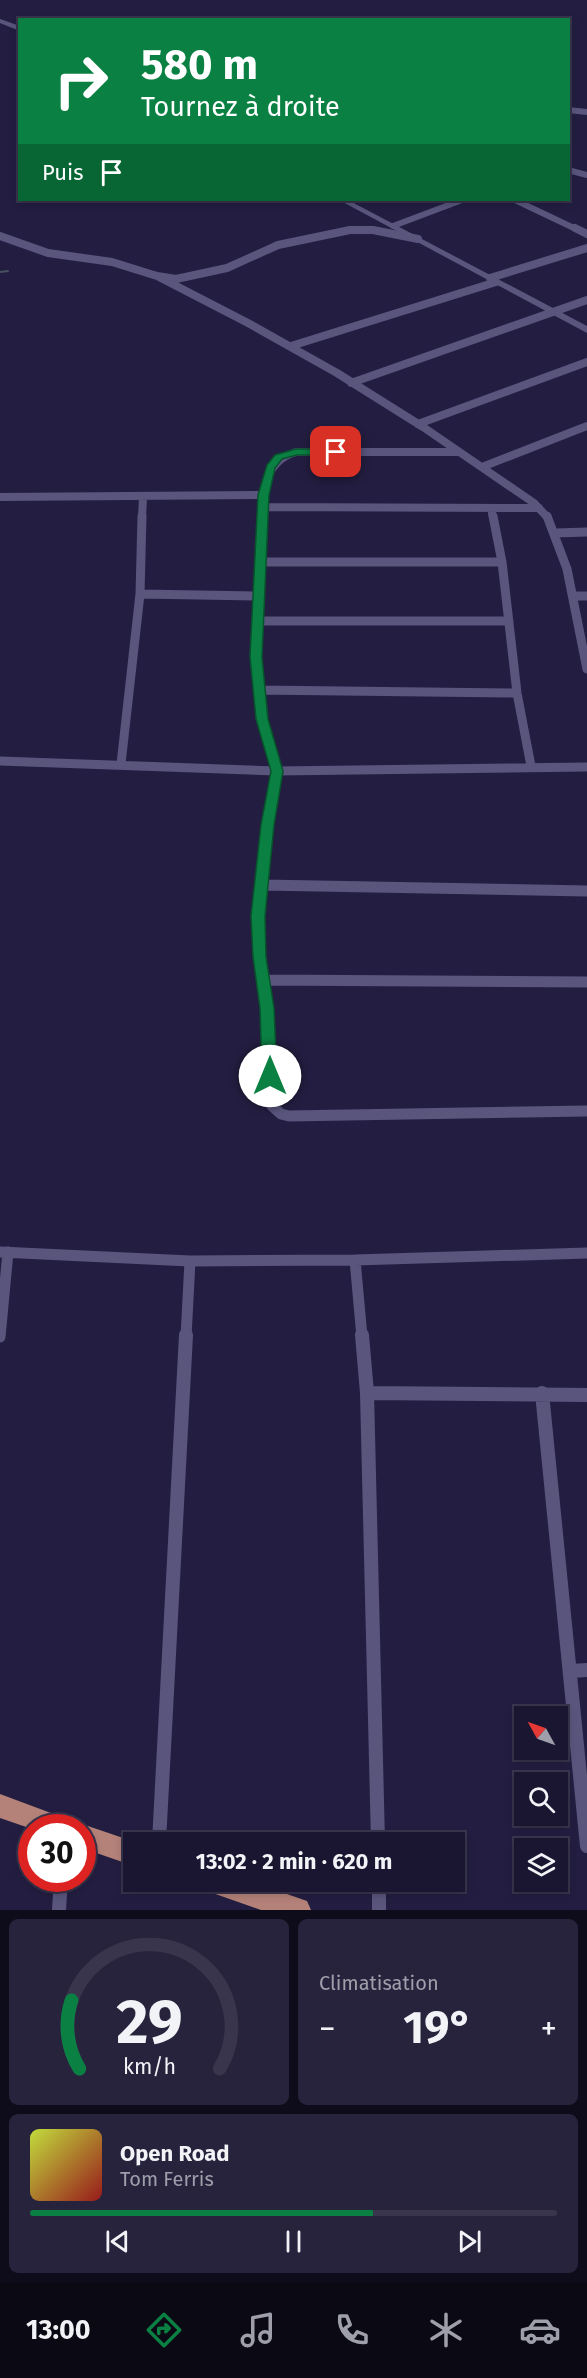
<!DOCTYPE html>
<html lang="fr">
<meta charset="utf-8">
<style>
:root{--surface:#1a1631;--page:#27233d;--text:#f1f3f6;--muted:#9f9fab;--line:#38354d;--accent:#0b8043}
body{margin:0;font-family:"Fira Sans",sans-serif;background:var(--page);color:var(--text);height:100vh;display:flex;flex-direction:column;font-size:22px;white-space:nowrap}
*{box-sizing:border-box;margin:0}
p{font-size:20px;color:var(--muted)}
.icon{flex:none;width:33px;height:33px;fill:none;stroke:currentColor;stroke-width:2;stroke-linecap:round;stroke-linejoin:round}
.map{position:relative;height:1910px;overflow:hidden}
.panel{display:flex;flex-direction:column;gap:9px;padding:9px;background:#0e0c1b;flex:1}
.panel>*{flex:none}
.top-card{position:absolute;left:18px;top:18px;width:552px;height:183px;border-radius:0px;box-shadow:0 3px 9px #0003,0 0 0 2px var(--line);background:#0b8043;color:#fff;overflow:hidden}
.needle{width:39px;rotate:310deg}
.tools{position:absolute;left:514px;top:1706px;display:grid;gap:12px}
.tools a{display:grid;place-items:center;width:54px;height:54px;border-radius:0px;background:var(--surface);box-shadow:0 3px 9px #0003,0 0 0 2px var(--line);font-size:30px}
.speed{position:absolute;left:18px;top:1814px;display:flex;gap:12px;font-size:30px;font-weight:700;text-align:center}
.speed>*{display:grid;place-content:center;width:78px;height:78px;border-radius:50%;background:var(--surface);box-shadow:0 3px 9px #0003,0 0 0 2px var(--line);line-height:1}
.speed .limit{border:9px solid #d22;background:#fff;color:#111}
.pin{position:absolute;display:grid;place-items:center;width:51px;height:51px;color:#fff;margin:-26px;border-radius:12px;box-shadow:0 3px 9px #0006}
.me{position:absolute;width:66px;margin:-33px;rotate:0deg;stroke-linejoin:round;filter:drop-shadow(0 0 4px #0008)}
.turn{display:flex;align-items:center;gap:21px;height:126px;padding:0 24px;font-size:27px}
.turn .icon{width:78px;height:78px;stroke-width:2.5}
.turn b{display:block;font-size:42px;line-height:51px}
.then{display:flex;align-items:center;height:57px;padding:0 24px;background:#0003;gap:12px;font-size:22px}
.big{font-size:45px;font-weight:700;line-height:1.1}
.panel .widget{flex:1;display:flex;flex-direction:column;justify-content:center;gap:9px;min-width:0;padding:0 21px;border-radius:9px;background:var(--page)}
.panel .dial{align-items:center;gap:0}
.dial svg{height:156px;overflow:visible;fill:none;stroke:var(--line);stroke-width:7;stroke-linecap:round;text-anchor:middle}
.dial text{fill:var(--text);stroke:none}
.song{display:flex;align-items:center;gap:18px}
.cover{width:72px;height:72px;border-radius:9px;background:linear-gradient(135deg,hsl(70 70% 55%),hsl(0 70% 35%))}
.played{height:6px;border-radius:3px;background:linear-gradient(90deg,var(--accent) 65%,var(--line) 65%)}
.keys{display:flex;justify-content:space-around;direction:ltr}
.heat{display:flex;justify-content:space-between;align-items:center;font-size:33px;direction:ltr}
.panel .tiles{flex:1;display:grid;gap:9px;grid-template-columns:1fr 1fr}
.widget:last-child{grid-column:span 2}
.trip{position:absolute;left:123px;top:1832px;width:342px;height:60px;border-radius:0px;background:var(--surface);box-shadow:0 3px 9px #0003,0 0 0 2px var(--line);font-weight:700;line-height:60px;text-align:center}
.dock{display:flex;height:96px;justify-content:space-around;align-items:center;background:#0a0914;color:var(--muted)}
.dock .icon{width:42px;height:42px}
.dock .current{color:var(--accent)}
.dock b{font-size:27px;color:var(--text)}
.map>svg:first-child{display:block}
</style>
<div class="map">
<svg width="587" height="1910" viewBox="0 0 587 1910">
<rect width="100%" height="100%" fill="#231e41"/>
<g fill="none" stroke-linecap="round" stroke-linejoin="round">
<!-- stream -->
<path stroke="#47515d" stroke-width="2" d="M0,272L8,271"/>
<!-- minor-far4 -->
<path stroke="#59557d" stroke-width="6" d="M568,110L587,112
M568,170L587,175
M515,200L578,230
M393,226L462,200"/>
<!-- minor-far3 -->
<path stroke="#59557d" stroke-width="8" d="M575,228L587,234
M0,236L48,253L112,262L157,276L176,279L227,268L278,245L350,230H373L418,239
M157,276L248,323L337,373L423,427L534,503L548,518
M490,278L587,248
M291,346L496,282
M351,383L587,300
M418,424L587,362
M482,467L587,426
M0,497L263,495
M263,507L539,508
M491,508L493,518
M142,518L143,497
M262,518C263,490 265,461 296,452H459"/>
<!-- minor-far2 -->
<path stroke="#59557d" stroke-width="9" d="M493,516L502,562L517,693L531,766
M547,516L567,569L587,669
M556,533L587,532
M260,562H502
M140,594L258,596
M573,596H587
M257,621H509
M258,690L517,693
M0,761L277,771L587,767
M121,764L140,594L142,516
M262,880L277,771L262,719L256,657L262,516"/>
<!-- minor-far1 -->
<path stroke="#59557d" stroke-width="11" d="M262,879L258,936L267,1008L271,1105L281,1114L289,1116L587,1111
M262,885L587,891
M264,980L587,982
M0,1252L190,1261L355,1260L587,1253
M355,1260L362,1337
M0,1337L8,1252
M186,1337L190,1261"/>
<!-- minor -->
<path stroke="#59557d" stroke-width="14" d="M362,1335L367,1393L378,1842
M367,1393L587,1395
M542,1393L587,1846
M571,1671L587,1670
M159,1842L186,1335
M379,1881V1910
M59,1910L61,1878"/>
<!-- tertiary -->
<path fill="#59557d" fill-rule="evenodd" d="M0,19L20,26V31L0,23Z
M339,200H348L587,326V333Z"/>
<!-- primary -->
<path fill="#b48279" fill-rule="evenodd" d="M0,1794L67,1819L70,1827H32V1829L0,1818Z
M82,1824L135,1842L134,1866L82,1848V1827H75Z
M201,1881H250L307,1901L311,1910H261L204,1890Z"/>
</g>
<!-- route -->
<path fill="#0b8043" stroke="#07532c" stroke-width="1.5" d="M296,449H336L341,452L336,455H297L282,459L275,468L269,495L262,657L268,719L283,771L274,825L265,916L266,957L274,1008L277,1076L270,1081L262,1076L260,1008L253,957L251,916L261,825L271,771L256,719L250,657L258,495L267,465L275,455Z"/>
</svg>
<div class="tools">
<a><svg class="needle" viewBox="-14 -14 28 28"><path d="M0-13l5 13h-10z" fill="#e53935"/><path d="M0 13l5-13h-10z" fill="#9f9fab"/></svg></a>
<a><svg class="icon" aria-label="search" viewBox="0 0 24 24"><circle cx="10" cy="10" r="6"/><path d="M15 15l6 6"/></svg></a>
<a><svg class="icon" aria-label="layers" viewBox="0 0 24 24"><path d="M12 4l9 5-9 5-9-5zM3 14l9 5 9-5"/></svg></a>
</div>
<div class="speed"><div class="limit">30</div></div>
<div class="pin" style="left:336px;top:452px;background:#d93025"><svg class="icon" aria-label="arrive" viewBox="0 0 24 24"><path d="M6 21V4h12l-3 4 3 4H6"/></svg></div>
<svg class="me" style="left:270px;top:1076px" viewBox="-20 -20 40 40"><circle r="19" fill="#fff"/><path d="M0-13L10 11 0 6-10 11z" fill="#0b8043"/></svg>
<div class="trip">13:02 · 2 min · 620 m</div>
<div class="top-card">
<div class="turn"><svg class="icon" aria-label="right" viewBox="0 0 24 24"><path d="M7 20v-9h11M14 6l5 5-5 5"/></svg><div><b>580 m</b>Tournez à droite</div></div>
<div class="then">Puis<svg class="icon" aria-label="arrive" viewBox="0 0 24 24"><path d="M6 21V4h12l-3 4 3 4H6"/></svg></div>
</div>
</div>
<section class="panel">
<div class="tiles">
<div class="widget dial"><svg viewBox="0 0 100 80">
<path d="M14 69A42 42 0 1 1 86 69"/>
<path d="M14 69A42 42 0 0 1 10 34" stroke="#0b8043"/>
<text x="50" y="56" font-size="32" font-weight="700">29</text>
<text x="50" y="72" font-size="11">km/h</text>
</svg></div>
<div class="widget"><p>Climatisation</p>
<div class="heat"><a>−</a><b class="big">19°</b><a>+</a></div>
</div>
<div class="widget">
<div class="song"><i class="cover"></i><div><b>Open Road</b><p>Tom Ferris</p></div></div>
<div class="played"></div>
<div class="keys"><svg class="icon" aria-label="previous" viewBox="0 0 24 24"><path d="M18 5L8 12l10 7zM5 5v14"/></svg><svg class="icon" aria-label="pause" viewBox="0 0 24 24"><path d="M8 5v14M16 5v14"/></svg><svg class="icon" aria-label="next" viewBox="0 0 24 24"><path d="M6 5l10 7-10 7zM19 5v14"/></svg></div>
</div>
</div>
</section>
<nav class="dock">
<b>13:00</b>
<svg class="icon current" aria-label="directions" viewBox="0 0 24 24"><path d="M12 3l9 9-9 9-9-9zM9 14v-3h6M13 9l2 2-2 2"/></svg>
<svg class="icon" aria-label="music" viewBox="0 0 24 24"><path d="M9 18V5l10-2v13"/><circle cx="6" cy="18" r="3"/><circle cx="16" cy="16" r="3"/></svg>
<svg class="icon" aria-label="phone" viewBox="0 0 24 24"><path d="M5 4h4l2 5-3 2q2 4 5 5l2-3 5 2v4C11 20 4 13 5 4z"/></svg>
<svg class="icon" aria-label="climate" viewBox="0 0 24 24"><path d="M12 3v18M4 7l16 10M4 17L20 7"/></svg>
<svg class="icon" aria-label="car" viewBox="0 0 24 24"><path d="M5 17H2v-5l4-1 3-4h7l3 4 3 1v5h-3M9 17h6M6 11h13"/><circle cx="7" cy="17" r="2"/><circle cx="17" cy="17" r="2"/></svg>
</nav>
